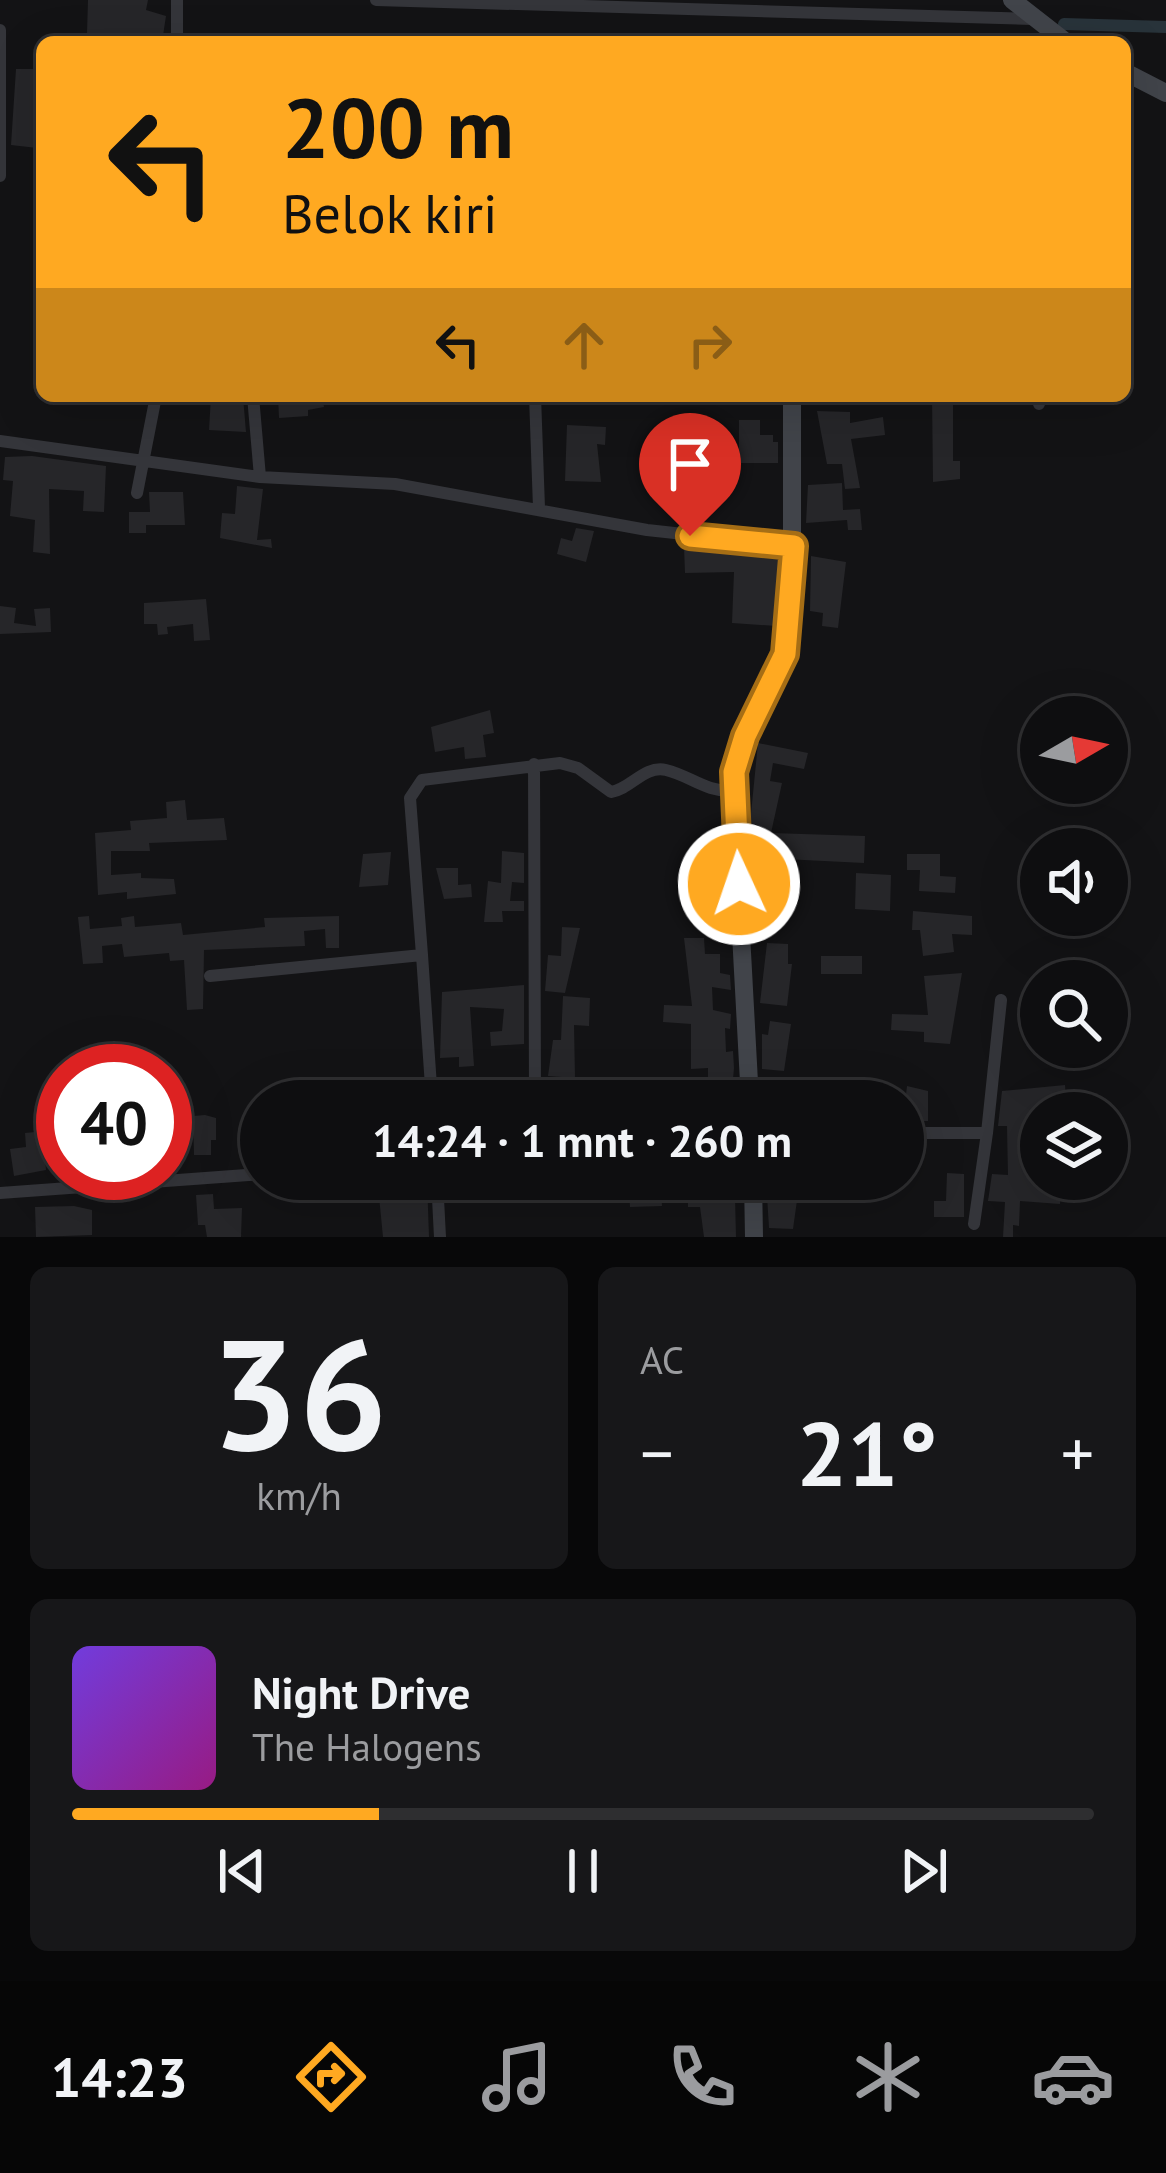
<!DOCTYPE html>
<html lang="id">
<meta charset="utf-8">
<style>
:root{--surface:#0e0e10;--page:#171719;--text:#f1f3f6;--muted:#9b9c9f;--line:#2e2e30;--accent:#ffa921}
body{margin:0;font-family:"PT Sans",sans-serif;background:var(--page);color:var(--text);height:100vh;display:flex;flex-direction:column;font-size:45px;white-space:nowrap}
*{box-sizing:border-box;margin:0}
p{font-size:39px;color:var(--muted)}
.icon{flex:none;width:66px;height:66px;fill:none;stroke:currentColor;stroke-width:2;stroke-linecap:round;stroke-linejoin:round}
.map{position:relative;height:1237px;overflow:hidden}
.details{display:flex;flex-direction:column;gap:30px;padding:30px;background:#080809;flex:1}
.details>*{flex:none}
.banner{position:absolute;left:36px;top:36px;width:1095px;height:366px;border-radius:18px;box-shadow:0 12px 48px #0002,0 0 0 3px var(--line);background:#ffa921;color:#111;overflow:hidden}
.needle{width:78px;rotate:81deg}
.fabs{position:absolute;left:1020px;top:696px;display:grid;gap:24px}
.fabs a{display:grid;place-items:center;width:108px;height:108px;border-radius:50%;background:var(--surface);box-shadow:0 12px 48px #0002,0 0 0 3px var(--line);font-size:60px}
.speed{position:absolute;left:36px;top:1044px;display:flex;gap:24px;font-size:60px;font-weight:700;text-align:center}
.speed>*{display:grid;place-content:center;width:156px;height:156px;border-radius:50%;background:var(--surface);box-shadow:0 12px 48px #0002,0 0 0 3px var(--line);line-height:1}
.speed .limit{border:18px solid #d22;background:#fff;color:#111}
.pin{position:absolute;display:grid;place-items:center;width:102px;height:102px;color:#fff;margin:-123px -51px;border-radius:50% 50% 50% 0;rotate:-45deg;box-shadow:0 0 12px #0007}
.pin .icon{rotate:45deg}
.me{position:absolute;width:132px;margin:-66px;rotate:357deg;stroke-linejoin:round;filter:drop-shadow(0 0 9px #0008)}
.turn{display:flex;align-items:center;gap:42px;height:252px;padding:0 48px;font-size:54px}
.turn .icon{width:156px;height:156px;stroke-width:2.5}
.turn b{display:block;font-size:84px;line-height:102px}
.lanes{display:flex;align-items:center;height:114px;padding:0 48px;background:#0003;justify-content:center;gap:60px;direction:ltr}
.lanes .off{opacity:.35}
.big{font-size:90px;font-weight:700;line-height:1.1}
.details .tile{flex:1;display:flex;flex-direction:column;justify-content:center;gap:18px;min-width:0;padding:0 42px;border-radius:18px;background:var(--page)}
.details .dial{align-items:center;gap:0}
.dial b{font-size:156px;line-height:1}
.song{display:flex;align-items:center;gap:36px}
.cover{width:144px;height:144px;border-radius:18px;background:linear-gradient(135deg,hsl(260 70% 55%),hsl(310 70% 35%))}
.played{height:12px;border-radius:6px;background:linear-gradient(90deg,var(--accent) 30%,var(--line) 30%)}
.keys{display:flex;justify-content:space-around;direction:ltr}
.heat{display:flex;justify-content:space-between;align-items:center;font-size:66px;direction:ltr}
.details .tiles{flex:1;display:grid;gap:30px;grid-template-columns:1fr 1fr}
.tile:last-child{grid-column:span 2}
.trip{position:absolute;left:240px;top:1080px;width:684px;height:120px;border-radius:60px;background:var(--surface);box-shadow:0 12px 48px #0002,0 0 0 3px var(--line);font-weight:700;line-height:120px;text-align:center}
.tabs{display:flex;height:192px;justify-content:space-around;align-items:center;background:#060606;color:var(--muted)}
.tabs .icon{width:84px;height:84px}
.tabs .selected{color:var(--accent)}
.tabs b{font-size:54px;color:var(--text)}
.map>svg:first-child{display:block}
</style>
<div class="map">
<svg width="1166" height="1237" viewBox="0 0 1166 1237">
<rect width="100%" height="100%" fill="#131315"/>
<g fill="none" stroke-linecap="round" stroke-linejoin="round">
<!-- canal -->
<path stroke="#28333a" stroke-width="12" d="M1064,24L1166,27"/>
</g>
<!-- building -->
<path fill="#262629" d="M88,0H148L146,10L166,16L162,42L87,33Z
M16,69H42L37,148L11,145Z
M211,396L243,397L246,432L209,430Z
M278,396H322L324,407L308,410V416L279,418Z
M932,396L953,400V461H960V479L933,482Z
M817,411L850,412V423L883,417L885,435L851,439L860,488L845,489L842,464H827Z
M739,420H760V435H773V442H778V463H739Z
M567,425L606,427L605,445L597,444L601,482L565,481Z
M32,456L106,466L104,512L83,511L84,491L49,489L50,554L33,552L35,520L10,516L13,481L3,480L5,457Z
M842,483L843,510L860,509L862,530H848L847,520L806,523L808,485Z
M237,486L263,489L257,540L271,539L272,548L220,538L222,513L235,514Z
M149,492H183L185,525H146V533H129V512H150Z
M576,528L594,531L586,562L557,554L561,538L572,541Z
M684,547L778,555L777,626L732,623L734,572L685,573Z
M811,556L846,562L838,628L822,626L823,613L810,611Z
M206,599L210,640L194,641L193,624L167,627L168,634L158,635L157,624H144V603Z
M0,606L16,608L14,623L36,626L34,609L50,608L51,632L0,634Z
M490,710L494,733L483,735L486,757L465,759L464,747L435,752L431,727Z
M758,743L808,753L804,769L773,763L770,781L782,783L771,833L865,836L864,863L784,859V842L749,834Z
M185,800L187,820L224,818L227,840L149,843L150,851H111V875L141,873V878L174,879L176,894L127,899V892L98,895L95,833L131,830L130,821L167,818L166,802Z
M502,851L524,853V883L512,882L510,901H524V911H502L503,922H484L488,881L501,883Z
M391,852L388,885L359,887L363,854Z
M907,854H940V876L956,877L955,893L919,891L920,870H907Z
M436,868H458V885L471,884L472,897L444,899Z
M856,873L891,875L890,911L855,909Z
M913,911L972,916V935L952,934L954,952L923,956L920,930H912Z
M89,916L90,929L122,926L121,918L134,916L135,927L181,923L183,935L265,927L264,918L339,916V948H326L325,929L304,931L305,946L204,950L203,1009L187,1010L184,960L170,961L169,953L124,957L122,944L102,946L103,963L83,964L78,917Z
M562,927L580,928L565,993L545,991L548,955L561,956Z
M684,938H704L705,954H720V973L730,975L731,990L712,987L713,1010L731,1014L730,1029L725,1028L726,1052L733,1051L734,1068L731,1101H708V1068L691,1069V1024L663,1022L664,1005L692,1006Z
M767,943L788,944V964H792L787,1006L760,1003Z
M821,956H862V974H821Z
M962,973L950,1044L924,1042V1032L891,1030L892,1014L928,1015L924,976Z
M524,985V1044L491,1046L490,1032L502,1031L504,1009L470,1007L474,1066L459,1067V1057L440,1058L442,992Z
M563,996L590,998L589,1026L574,1025L575,1078L548,1076L553,1040H561Z
M770,1021L791,1024L784,1071L762,1069V1034L768,1035Z
M640,1079L690,1080L691,1101L638,1096Z
M1065,1085L1066,1101H1052L1053,1113H1041V1123L1026,1124L1025,1151L1041,1152V1179H1062L1060,1204L1020,1201L1019,1226L1013,1225V1237H1003L1005,1202L988,1201L992,1174L1008,1175L1007,1126H998L1002,1091Z
M907,1086L928,1091V1121H903Z
M205,1115L216,1118V1140H211V1155H194L193,1116Z
M35,1132V1139L43,1138L46,1170L14,1176L10,1149L26,1147L25,1133Z
M947,1173L964,1174V1217H934V1201H946Z
M563,1179H701V1197H735L736,1237H704L700,1207H688V1190H661L662,1206L630,1207L629,1188L586,1195V1190L564,1191Z
M766,1179H800L793,1229L769,1228Z
M427,1180L429,1237H383L378,1186Z
M213,1194L214,1209L242,1208L241,1237H207L205,1225H198L196,1195Z
M74,1206L92,1210V1235L36,1237L35,1207Z"/>
<g fill="none" stroke-linecap="round" stroke-linejoin="round">
<!-- street -->
<path stroke="#34353a" stroke-width="12" d="M376,0L1033,19
M0,30V176
M177,42V0
M253,396L260,477
M535,396L539,508
M1039,404V396
M0,441L260,477L395,484L647,530L794,546
M137,493L156,396
M534,764L535,1101
M422,955L410,798L422,780L560,763L578,768L611,792C631,789 644,765 666,770C691,776 705,792 734,791
M210,976L422,955L432,1101
M903,1133H987L974,1224
M987,1133L1001,1000
M437,1179L440,1237
M0,1193L261,1174"/>
<!-- secondary -->
<path stroke="#41444a" stroke-width="18" d="M1012,0L1066,42
M1125,72L1166,93
M750,1101L733,785C738,726 783,681 792,623V396
M753,1179L754,1237"/>
</g>
<g fill="none" stroke-linecap="round" stroke-linejoin="round">
<defs>
<path id="route" d="M690,536L794,546L785,654L745,736L734,772L739,884"/>
</defs>
<!-- route casing -->
<use href="#route" stroke="#a66e15" stroke-width="30"/>
<!-- route -->
<use href="#route" stroke="#ffa921" stroke-width="21"/>
</g>
</svg>
<div class="fabs">
<a><svg class="needle" viewBox="-14 -14 28 28"><path d="M0-13l5 13h-10z" fill="#e53935"/><path d="M0 13l5-13h-10z" fill="#9b9c9f"/></svg></a>
<a><svg class="icon" aria-label="sound" viewBox="0 0 24 24"><path d="M4 9h4l5-4v14l-5-4H4zM17 9q2 3 0 6"/></svg></a>
<a><svg class="icon" aria-label="search" viewBox="0 0 24 24"><circle cx="10" cy="10" r="6"/><path d="M15 15l6 6"/></svg></a>
<a><svg class="icon" aria-label="layers" viewBox="0 0 24 24"><path d="M12 4l9 5-9 5-9-5zM3 14l9 5 9-5"/></svg></a>
</div>
<div class="speed"><div class="limit">40</div></div>
<div class="pin" style="left:690px;top:536px;background:#d93025"><svg class="icon" aria-label="arrive" viewBox="0 0 24 24"><path d="M6 21V4h12l-3 4 3 4H6"/></svg></div>
<svg class="me" style="left:739px;top:884px" viewBox="-20 -20 40 40"><circle r="17" fill="#ffa921" stroke="#fff" stroke-width="3"/><path d="M0-11L8 9 0 5-8 9z" fill="#fff"/></svg>
<div class="trip">14:24 · 1 mnt · 260 m</div>
<div class="banner">
<div class="turn"><svg class="icon" aria-label="left" viewBox="0 0 24 24"><path d="M17 20v-9H6M10 6l-5 5 5 5"/></svg><div><b>200 m</b>Belok kiri</div></div>
<div class="lanes"><svg class="icon" aria-label="left" viewBox="0 0 24 24"><path d="M17 20v-9H6M10 6l-5 5 5 5"/></svg><svg class="icon off" aria-label="ahead" viewBox="0 0 24 24"><path d="M12 20V5M6 11l6-6 6 6"/></svg><svg class="icon off" aria-label="right" viewBox="0 0 24 24"><path d="M7 20v-9h11M14 6l5 5-5 5"/></svg></div>
</div>
</div>
<section class="details">
<div class="tiles">
<div class="tile dial"><b>36</b><p>km/h</p></div>
<div class="tile"><p>AC</p>
<div class="heat"><a>−</a><b class="big">21°</b><a>+</a></div>
</div>
<div class="tile">
<div class="song"><i class="cover"></i><div><b>Night Drive</b><p>The Halogens</p></div></div>
<div class="played"></div>
<div class="keys"><svg class="icon" aria-label="previous" viewBox="0 0 24 24"><path d="M18 5L8 12l10 7zM5 5v14"/></svg><svg class="icon" aria-label="pause" viewBox="0 0 24 24"><path d="M8 5v14M16 5v14"/></svg><svg class="icon" aria-label="next" viewBox="0 0 24 24"><path d="M6 5l10 7-10 7zM19 5v14"/></svg></div>
</div>
</div>
</section>
<nav class="tabs">
<b>14:23</b>
<svg class="icon selected" aria-label="directions" viewBox="0 0 24 24"><path d="M12 3l9 9-9 9-9-9zM9 14v-3h6M13 9l2 2-2 2"/></svg>
<svg class="icon" aria-label="music" viewBox="0 0 24 24"><path d="M9 18V5l10-2v13"/><circle cx="6" cy="18" r="3"/><circle cx="16" cy="16" r="3"/></svg>
<svg class="icon" aria-label="phone" viewBox="0 0 24 24"><path d="M5 4h4l2 5-3 2q2 4 5 5l2-3 5 2v4C11 20 4 13 5 4z"/></svg>
<svg class="icon" aria-label="climate" viewBox="0 0 24 24"><path d="M12 3v18M4 7l16 10M4 17L20 7"/></svg>
<svg class="icon" aria-label="car" viewBox="0 0 24 24"><path d="M5 17H2v-5l4-1 3-4h7l3 4 3 1v5h-3M9 17h6M6 11h13"/><circle cx="7" cy="17" r="2"/><circle cx="17" cy="17" r="2"/></svg>
</nav>
